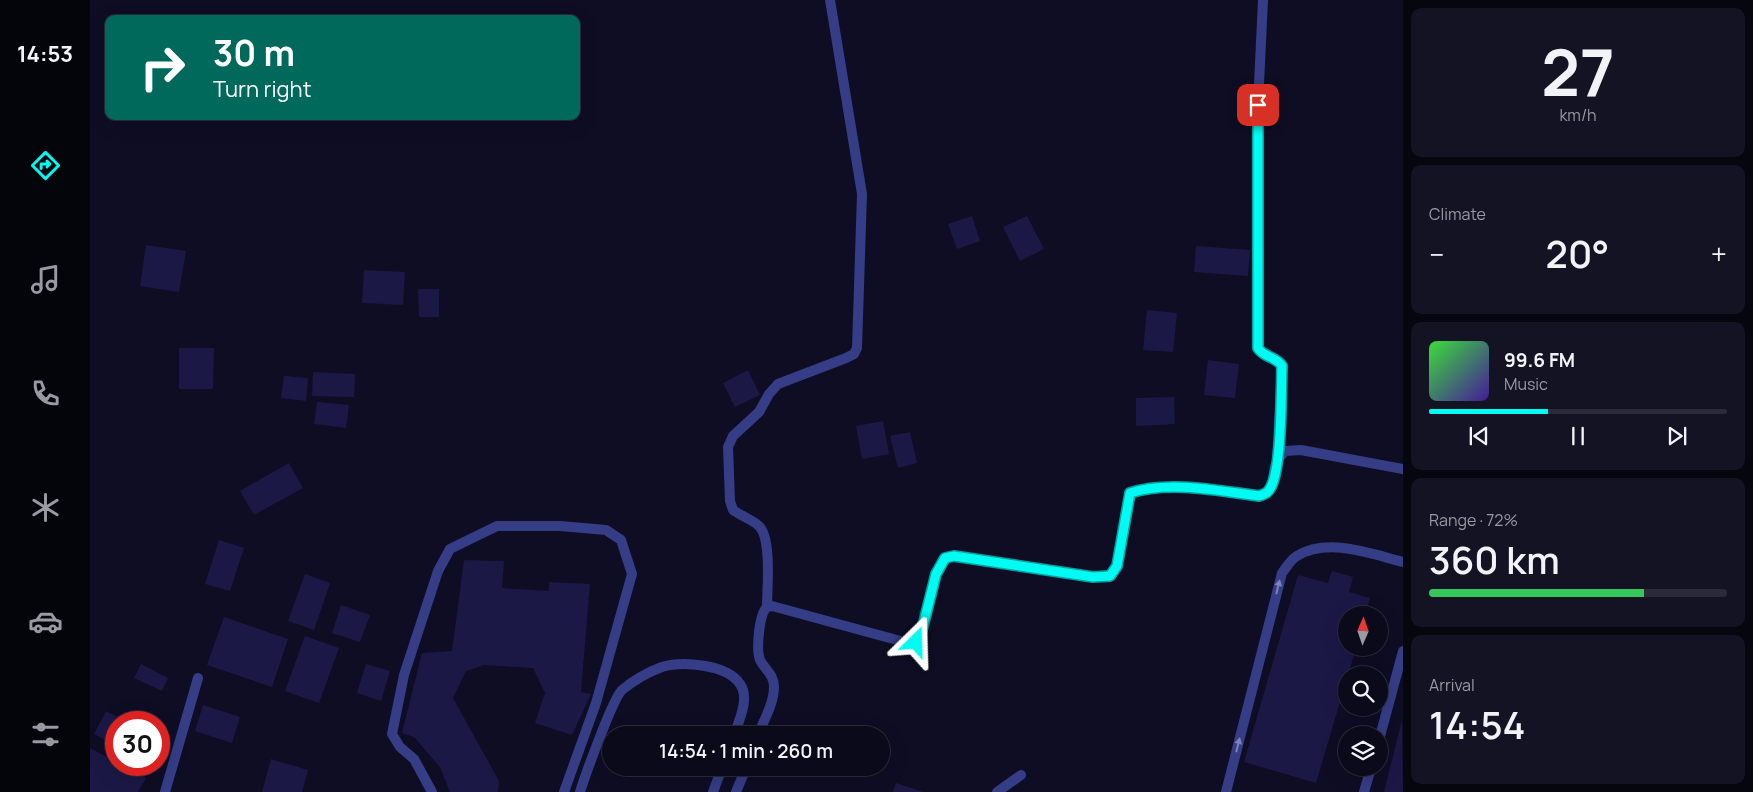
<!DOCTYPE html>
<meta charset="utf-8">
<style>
:root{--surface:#0a0a1b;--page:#131324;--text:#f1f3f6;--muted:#999aa3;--line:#2a2b3a;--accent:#00fbf3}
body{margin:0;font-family:Manrope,sans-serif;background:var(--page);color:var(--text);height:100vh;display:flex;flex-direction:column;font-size:19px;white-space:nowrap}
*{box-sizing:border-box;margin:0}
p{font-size:16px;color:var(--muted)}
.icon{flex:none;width:28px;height:28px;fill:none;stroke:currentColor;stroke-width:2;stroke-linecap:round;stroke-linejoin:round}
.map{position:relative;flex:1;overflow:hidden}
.drawer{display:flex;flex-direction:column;gap:8px;padding:8px;background:#06060f;width:350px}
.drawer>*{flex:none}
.top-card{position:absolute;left:15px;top:15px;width:475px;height:105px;border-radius:10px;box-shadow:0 5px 20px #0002,0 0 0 1px var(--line);background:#00695c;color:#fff;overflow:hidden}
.needle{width:32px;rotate:2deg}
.fabs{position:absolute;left:1248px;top:606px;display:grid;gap:10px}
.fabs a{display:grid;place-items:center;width:50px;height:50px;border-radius:50%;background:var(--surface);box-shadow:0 5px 20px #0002,0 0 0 1px var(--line);font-size:25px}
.speed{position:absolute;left:15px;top:711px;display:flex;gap:10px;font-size:25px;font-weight:700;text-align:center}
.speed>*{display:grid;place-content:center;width:65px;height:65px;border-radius:50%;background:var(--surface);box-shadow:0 5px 20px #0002,0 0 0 1px var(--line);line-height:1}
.speed .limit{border:8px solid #d22;background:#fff;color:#111}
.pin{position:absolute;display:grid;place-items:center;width:42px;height:42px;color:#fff;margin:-21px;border-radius:10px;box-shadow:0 2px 8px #0006}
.me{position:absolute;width:55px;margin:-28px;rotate:22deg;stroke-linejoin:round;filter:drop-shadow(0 0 4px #0008)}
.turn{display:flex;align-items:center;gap:18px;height:105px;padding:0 25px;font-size:22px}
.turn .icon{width:65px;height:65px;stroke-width:2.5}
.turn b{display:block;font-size:35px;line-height:42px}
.big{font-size:38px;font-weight:600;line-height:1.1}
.drawer .card{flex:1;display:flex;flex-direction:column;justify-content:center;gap:8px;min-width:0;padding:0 18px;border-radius:10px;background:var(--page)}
.drawer .dial{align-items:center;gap:0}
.dial b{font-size:65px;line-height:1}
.song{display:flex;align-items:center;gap:15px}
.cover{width:60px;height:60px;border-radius:8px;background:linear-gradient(135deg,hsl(120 70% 55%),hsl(260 70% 35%))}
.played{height:5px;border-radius:2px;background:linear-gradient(90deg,var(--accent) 40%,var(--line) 40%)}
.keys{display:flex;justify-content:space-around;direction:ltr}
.heat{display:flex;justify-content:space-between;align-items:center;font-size:28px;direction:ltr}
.charge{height:8px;border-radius:4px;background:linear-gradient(90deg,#34c759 72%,var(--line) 0)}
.trip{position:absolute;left:512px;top:726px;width:288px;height:50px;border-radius:25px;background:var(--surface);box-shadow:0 5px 20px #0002,0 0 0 1px var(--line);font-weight:600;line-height:50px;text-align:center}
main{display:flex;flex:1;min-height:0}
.tab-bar{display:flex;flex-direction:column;width:90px;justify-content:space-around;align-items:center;background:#04040b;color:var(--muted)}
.tab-bar .icon{width:35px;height:35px}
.tab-bar .selected{color:var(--accent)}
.tab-bar b{font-size:22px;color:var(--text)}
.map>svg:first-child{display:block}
</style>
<main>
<nav class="tab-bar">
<b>14:53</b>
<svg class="icon selected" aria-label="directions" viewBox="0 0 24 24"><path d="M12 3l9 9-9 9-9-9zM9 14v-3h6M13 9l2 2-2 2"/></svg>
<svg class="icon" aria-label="music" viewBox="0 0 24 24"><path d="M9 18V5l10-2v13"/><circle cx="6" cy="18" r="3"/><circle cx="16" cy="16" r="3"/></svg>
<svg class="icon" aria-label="phone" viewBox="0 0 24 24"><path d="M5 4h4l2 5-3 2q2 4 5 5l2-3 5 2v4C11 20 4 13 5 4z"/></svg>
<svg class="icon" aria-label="climate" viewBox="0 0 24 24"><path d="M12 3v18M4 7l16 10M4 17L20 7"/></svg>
<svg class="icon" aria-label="car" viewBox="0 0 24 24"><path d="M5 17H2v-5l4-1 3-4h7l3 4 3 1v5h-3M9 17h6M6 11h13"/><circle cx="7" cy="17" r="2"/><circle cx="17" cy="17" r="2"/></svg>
<svg class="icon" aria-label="filters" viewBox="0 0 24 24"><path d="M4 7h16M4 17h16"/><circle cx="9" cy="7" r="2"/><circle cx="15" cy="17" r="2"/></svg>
</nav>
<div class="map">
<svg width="1313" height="792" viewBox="0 0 1313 792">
<rect width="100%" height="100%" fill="#0e0d24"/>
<!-- building -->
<path fill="#1b1846" d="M882,216L890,241L867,249L858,224Z
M937,216L954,249L930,261L913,227Z
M56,245L96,251L89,292L50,286Z
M1106,246L1160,250L1158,276L1104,272Z
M274,270L315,272L313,305L272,303Z
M328,289H349V317H329Z
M1057,310L1087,313L1083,352L1053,350Z
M89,348H124L123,389H89Z
M1118,360L1149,364L1145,398L1114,395Z
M658,370L670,395L645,407L633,383Z
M223,372L265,374L264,397L222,396Z
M194,376L218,378L216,401L191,398Z
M1084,397L1085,424L1046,426V398Z
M227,402L259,405L256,428L224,424Z
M793,421L799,454L772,459L766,426Z
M820,432L827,463L808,468L800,436Z
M199,463L213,488L164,515L150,491Z
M129,540L154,548L140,591L115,584Z
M374,560L414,561L412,588L459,591V582L500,584L491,692L501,694L482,735L445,723L455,693L443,668L394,665L376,671L363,698L409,781L408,792H360L350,767L324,737L312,733L332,653L362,651Z
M1242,571L1263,577L1259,592L1280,598L1275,615H1256V648H1266L1226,783L1154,762L1208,575L1238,583Z
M215,574L240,583L224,630L198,621Z
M251,605L280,615L270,642L242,633Z
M134,617L198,639L182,687L117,665Z
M215,636L249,648L229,703L195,691Z
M51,664L78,678L72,691L44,678Z
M276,664L300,671L291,701L267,693Z
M113,705L150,717L142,743L105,731Z
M16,711L37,722H26V746L4,734Z
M1312,720L1313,792H1294Z
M0,748L26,762V765H31L56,778L48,792H0Z
M181,759L218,770L212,792H172Z
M806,783L833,792H803Z"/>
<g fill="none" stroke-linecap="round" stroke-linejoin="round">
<!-- lane -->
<path stroke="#353d86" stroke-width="10" d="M907,792L931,775"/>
<!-- street -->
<path stroke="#353d86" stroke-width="10" d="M1173,0L1168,105V348C1173,357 1187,357 1192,366L1187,461
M677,607C677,589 682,539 669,526C663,520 651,516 643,510L640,501L638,447L643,436L669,412L679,394L688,384L756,358L764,354L767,348L772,194L740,0
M668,735C674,720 684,703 684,687C684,674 675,670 670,660C666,650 669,614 677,607L682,606L818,643L826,642L830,638L846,574L855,558L864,556L1003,577L1020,576L1027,566L1040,493C1078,480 1130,491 1169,496C1189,488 1180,476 1187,461C1189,457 1193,454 1195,451L1211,450L1313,469
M1289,740L1313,651
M75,792L108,678
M342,792L324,759L310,747L302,734L314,675L348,571L360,549L407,526H470L516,530L531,540L542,574L506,703L474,792
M490,792C495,776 523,698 532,690C543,681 558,672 572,667C592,661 637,664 650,684C660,698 649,721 644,735
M623,792L632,768
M646,792L656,768
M1136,792L1192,573C1196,568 1201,559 1207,556C1238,537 1281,554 1313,562
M1274,792L1281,768"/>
</g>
<!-- one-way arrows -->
<defs><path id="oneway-solid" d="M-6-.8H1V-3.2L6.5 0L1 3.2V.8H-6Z" transform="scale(1.25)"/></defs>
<g fill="#7b80bc">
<use href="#oneway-solid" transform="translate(1188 587) rotate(-76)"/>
<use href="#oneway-solid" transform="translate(1148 745) rotate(-76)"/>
</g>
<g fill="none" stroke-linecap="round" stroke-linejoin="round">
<defs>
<path id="route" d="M826,642L830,638L846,574L855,558L864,556L1003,577L1020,576L1027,566L1040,493C1078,480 1131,491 1169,496C1175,494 1178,493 1181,487C1192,465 1191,394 1192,366C1187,357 1173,357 1168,348V105"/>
</defs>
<!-- route casing -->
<use href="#route" stroke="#00a39e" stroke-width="12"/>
<!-- route -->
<use href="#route" stroke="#00fbf3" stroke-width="9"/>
</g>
</svg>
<div class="fabs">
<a><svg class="needle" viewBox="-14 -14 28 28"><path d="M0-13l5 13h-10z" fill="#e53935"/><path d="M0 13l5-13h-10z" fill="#999aa3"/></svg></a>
<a><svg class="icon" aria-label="search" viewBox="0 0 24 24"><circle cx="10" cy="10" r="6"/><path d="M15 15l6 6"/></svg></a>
<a><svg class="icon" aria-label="layers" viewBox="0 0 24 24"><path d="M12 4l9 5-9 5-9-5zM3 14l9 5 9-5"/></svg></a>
</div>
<div class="speed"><div class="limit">30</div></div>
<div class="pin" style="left:1168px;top:105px;background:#d93025"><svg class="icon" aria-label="arrive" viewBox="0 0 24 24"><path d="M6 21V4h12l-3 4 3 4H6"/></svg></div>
<svg class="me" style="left:826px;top:642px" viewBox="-20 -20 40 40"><path d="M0-17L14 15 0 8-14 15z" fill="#00fbf3" stroke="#fff" stroke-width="4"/></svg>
<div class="trip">14:54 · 1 min · 260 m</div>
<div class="top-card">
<div class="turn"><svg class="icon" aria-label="right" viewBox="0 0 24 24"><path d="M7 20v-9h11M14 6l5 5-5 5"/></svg><div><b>30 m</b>Turn right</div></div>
</div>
</div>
<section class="drawer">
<div class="card dial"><b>27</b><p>km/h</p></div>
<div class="card"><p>Climate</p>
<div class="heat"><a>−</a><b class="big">20°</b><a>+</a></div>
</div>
<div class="card">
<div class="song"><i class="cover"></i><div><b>99.6 FM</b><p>Music</p></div></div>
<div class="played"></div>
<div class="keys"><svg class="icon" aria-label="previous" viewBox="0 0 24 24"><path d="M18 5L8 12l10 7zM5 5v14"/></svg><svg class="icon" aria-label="pause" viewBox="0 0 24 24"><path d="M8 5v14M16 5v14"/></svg><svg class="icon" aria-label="next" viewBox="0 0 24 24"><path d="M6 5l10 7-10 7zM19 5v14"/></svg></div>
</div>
<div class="card"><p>Range · 72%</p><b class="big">360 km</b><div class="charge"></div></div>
<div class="card"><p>Arrival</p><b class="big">14:54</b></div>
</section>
</main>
